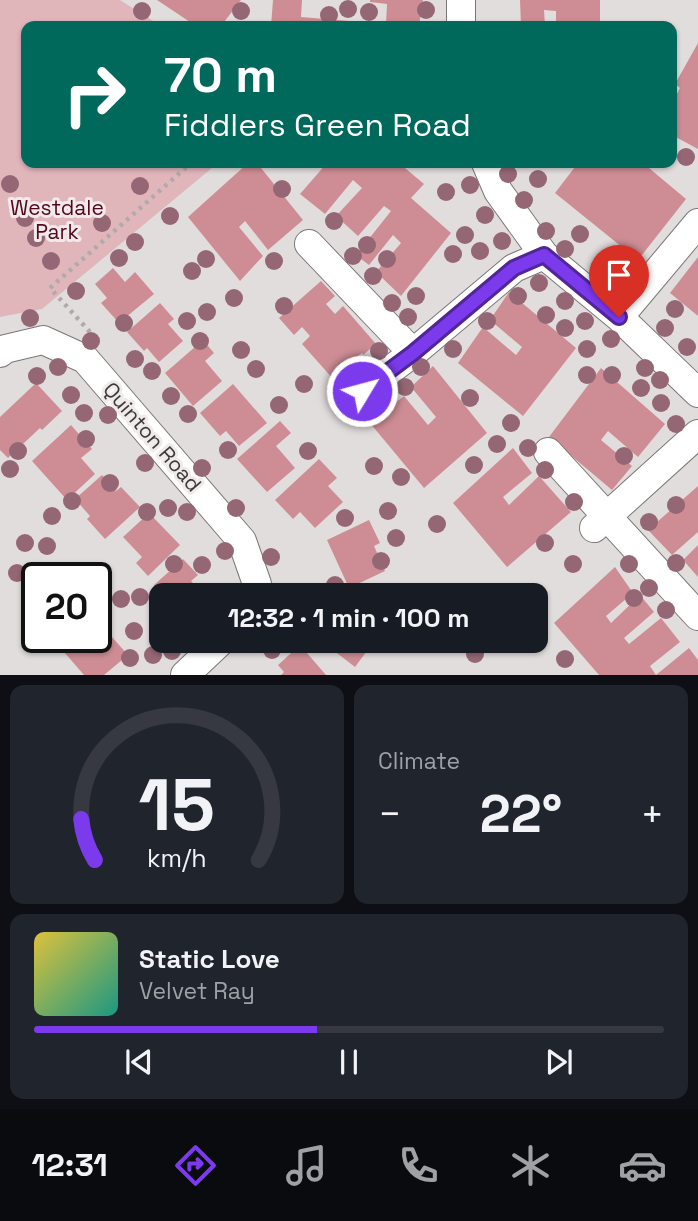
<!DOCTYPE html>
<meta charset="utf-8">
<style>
:root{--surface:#171b24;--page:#20242c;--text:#f1f3f6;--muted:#9ea1a6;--line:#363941;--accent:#7c3aed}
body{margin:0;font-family:"Space Grotesk",sans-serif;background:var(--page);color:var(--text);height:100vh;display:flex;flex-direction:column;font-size:26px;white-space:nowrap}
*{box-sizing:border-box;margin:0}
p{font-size:23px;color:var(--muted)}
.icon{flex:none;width:38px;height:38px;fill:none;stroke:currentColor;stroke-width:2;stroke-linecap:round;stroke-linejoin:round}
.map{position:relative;height:675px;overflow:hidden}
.panel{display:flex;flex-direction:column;gap:10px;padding:10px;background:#0d0f14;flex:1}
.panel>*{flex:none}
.guide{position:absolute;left:21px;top:21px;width:656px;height:147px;border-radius:14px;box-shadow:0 2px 5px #0004;background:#00695c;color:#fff;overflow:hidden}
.speed{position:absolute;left:21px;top:562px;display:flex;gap:14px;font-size:35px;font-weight:700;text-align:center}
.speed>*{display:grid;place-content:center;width:91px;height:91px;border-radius:50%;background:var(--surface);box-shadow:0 2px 5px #0004;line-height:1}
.speed .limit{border:4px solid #111;border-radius:10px;background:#fff;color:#111}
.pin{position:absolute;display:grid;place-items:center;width:60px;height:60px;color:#fff;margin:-72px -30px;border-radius:50% 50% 50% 0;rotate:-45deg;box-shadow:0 0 7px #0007}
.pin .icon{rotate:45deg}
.me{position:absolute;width:77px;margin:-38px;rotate:53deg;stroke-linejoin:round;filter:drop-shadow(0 0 5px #0008)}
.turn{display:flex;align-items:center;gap:24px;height:147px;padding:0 28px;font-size:32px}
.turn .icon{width:91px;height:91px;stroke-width:2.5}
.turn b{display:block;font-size:49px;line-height:60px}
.big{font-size:52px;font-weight:800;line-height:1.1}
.panel .tile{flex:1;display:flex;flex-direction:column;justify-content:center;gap:10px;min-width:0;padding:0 24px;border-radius:14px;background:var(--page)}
.panel .dial{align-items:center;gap:0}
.dial svg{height:182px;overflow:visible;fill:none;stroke:var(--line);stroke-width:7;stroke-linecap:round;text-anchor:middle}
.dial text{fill:var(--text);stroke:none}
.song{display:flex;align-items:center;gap:21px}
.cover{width:84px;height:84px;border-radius:10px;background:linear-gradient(135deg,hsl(50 70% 55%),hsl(170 70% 35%))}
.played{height:7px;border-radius:4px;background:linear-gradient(90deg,var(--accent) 45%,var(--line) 45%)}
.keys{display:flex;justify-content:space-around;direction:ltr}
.heat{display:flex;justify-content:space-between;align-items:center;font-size:38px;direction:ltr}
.panel .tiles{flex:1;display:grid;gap:10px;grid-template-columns:1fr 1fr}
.tile:last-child{grid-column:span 2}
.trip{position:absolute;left:149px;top:583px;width:399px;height:70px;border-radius:14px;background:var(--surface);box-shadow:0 2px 5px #0004;font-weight:800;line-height:70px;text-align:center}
.menu{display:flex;height:112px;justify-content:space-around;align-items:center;background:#090b0e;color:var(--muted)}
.menu .icon{width:49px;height:49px}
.menu .current{color:var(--accent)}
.menu b{font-size:32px;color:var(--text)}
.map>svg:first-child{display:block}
</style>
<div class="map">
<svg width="698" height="675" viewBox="0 0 698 675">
<rect width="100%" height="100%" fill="#e2dddd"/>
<!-- green -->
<path fill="#e1b6bb" d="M0,0H120L161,26H26V163H218L42,309L0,317Z"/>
<!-- building -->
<path fill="#ce8d95" d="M157,0H241L221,26H196Z
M273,0H302L301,17L386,24L387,4L370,2V0H423L419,26H271Z
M520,0H600V26H556V11L544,10L545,26H521Z
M698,43V149L672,135V103L680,88L675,84Z
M248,163H257L303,220L268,250L245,221L239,227L263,256L240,281L188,217Z
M327,163H399L424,184L411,198L451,233L401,296L376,272L401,243L393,235L369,265L356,255L391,211L384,206L358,236L336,216L362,188L353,180L325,214L300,194Z
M578,163H643L686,199L638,260L555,193Z
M698,257V316L670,293Z
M113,268L125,282L135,272L154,294L119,323L101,303L107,298L95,284Z
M321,281L335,296L326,304L335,314L343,306L376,344L363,355L362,353L346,366L348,368L334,380L302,344L310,336L302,327L294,335L279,318Z
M509,292L576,348L523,416L458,363L483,327L516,355L522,347L490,320Z
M160,303L174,319L168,324L183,341L159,362L147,348L144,351L127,332Z
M203,340L214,353L205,361L222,381L193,406L165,373Z
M433,366L487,433L424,488L370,423L404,396L428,425L436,417L411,387Z
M601,368L665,424L638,457L608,431L601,440L632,466L612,490L549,437Z
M36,383L62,411L42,430L40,428L8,458L0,450V417Z
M233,384L267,423L239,446L226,431L220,436L200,413Z
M280,421L291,433L276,446L295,468L267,492L237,459Z
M71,425L92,449L81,458L95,474L67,500L32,461Z
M513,448L532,473L503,497L509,505L539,476L571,512L507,567L453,503Z
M319,459L337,478L328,486L343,502L315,528L300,512L293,519L275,500Z
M102,475L116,491L121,487L140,507L105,539L87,519L90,516L75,499Z
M698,486V532L672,555L648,530Z
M149,513L180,545L148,576L136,563L142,557L123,537Z
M369,520L380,543L374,546L385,571L349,588L327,540Z
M698,545V577L683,560Z
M183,559L198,575L191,581L204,595H163L154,585Z
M615,567L633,593L606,616L611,623L640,595L654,612L624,638L629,644L661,618L680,642L650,666L656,675L689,648L698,660V675H599L554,623Z
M104,628L128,655L104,675H84L64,652L77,641L82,647L94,637H96V635Z
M320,640H375L355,667Z
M300,645L326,675H281L284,672L278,665Z"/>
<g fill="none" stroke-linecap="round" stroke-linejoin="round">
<defs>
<path id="minor" d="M461,0V26
M486,163L498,191L544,255L619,317L698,393
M309,244L413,353
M619,317L698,223
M0,353L5,349L43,340L85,359L242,541L257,584L253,595
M362,391L413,353L514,268L544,255
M548,452L698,616
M594,528L698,434
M185,675L222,640"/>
</defs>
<!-- minor casing -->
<use href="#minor" stroke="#7c7777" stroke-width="30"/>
<!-- path -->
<path stroke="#afabab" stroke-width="4.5" stroke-dasharray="3.5 5" stroke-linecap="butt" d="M90,332L50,288L191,163
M244,652L256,640"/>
<!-- minor -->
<use href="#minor" stroke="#fff" stroke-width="28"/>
</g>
<!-- trees -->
<g fill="#956775">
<circle cx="348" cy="9" r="9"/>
<circle cx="426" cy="10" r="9"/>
<circle cx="142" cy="11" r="9"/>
<circle cx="241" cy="11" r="9"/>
<circle cx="369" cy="12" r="9"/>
<circle cx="329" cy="15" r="9"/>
<circle cx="686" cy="157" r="9"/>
<circle cx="508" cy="174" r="9"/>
<circle cx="538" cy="179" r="9"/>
<circle cx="10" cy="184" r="9"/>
<circle cx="470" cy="185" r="9"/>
<circle cx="140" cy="186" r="9"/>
<circle cx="282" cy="189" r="9"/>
<circle cx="446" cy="192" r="9"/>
<circle cx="524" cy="200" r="9"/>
<circle cx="485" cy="215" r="9"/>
<circle cx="170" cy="216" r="9"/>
<circle cx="25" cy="218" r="9"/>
<circle cx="334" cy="221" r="9"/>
<circle cx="102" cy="223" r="9"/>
<circle cx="546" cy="231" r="9"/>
<circle cx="580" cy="234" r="9"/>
<circle cx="465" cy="235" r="9"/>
<circle cx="36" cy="238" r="9"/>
<circle cx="502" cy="241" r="9"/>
<circle cx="135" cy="242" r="9"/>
<circle cx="367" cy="245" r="9"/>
<circle cx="565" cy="249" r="9"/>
<circle cx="480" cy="251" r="9"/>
<circle cx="453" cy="254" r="9"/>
<circle cx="353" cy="256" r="9"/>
<circle cx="119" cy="258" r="9"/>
<circle cx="206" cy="259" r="9"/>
<circle cx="387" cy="259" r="9"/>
<circle cx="51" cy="261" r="9"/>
<circle cx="274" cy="261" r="9"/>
<circle cx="619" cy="264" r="9"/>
<circle cx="637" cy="270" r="9"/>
<circle cx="192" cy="271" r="9"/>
<circle cx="373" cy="276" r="9"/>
<circle cx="539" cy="283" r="9"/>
<circle cx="615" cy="290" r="9"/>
<circle cx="76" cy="291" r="9"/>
<circle cx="416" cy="296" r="9"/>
<circle cx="518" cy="296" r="9"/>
<circle cx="234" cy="298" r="9"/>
<circle cx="565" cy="301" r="9"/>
<circle cx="392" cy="303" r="9"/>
<circle cx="284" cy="306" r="9"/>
<circle cx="675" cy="309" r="9"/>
<circle cx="207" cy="312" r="9"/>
<circle cx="546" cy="315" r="9"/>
<circle cx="408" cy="317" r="9"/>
<circle cx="30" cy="318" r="9"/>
<circle cx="187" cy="321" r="9"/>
<circle cx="487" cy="321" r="9"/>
<circle cx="585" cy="321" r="9"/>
<circle cx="124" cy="323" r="9"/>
<circle cx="565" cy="328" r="9"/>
<circle cx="665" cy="328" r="9"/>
<circle cx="611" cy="339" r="9"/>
<circle cx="91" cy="341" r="9"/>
<circle cx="200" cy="341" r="9"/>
<circle cx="687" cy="347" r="9"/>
<circle cx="453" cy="349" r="9"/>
<circle cx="587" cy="349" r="9"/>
<circle cx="241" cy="350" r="9"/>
<circle cx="379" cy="351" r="9"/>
<circle cx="135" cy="359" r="9"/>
<circle cx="58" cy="367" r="9"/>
<circle cx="421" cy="367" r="9"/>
<circle cx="645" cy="368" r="9"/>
<circle cx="256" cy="369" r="9"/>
<circle cx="152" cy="371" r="9"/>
<circle cx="587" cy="375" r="9"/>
<circle cx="612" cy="375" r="9"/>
<circle cx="37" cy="376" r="9"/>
<circle cx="660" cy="380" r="9"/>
<circle cx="304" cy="384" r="9"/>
<circle cx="342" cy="385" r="9"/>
<circle cx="405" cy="387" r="9"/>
<circle cx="641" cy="388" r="9"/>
<circle cx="71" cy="395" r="9"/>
<circle cx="171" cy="396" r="9"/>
<circle cx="470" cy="398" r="9"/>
<circle cx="661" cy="403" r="9"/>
<circle cx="279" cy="405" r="9"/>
<circle cx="84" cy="413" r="9"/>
<circle cx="369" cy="413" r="9"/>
<circle cx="188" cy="414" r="9"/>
<circle cx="108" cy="415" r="9"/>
<circle cx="511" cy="423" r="9"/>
<circle cx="676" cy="424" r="9"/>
<circle cx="86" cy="439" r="9"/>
<circle cx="497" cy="444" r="9"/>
<circle cx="528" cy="448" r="9"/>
<circle cx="228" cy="450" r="9"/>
<circle cx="18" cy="451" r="9"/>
<circle cx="308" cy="451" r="9"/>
<circle cx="624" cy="456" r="9"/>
<circle cx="145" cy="463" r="9"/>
<circle cx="474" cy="465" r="9"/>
<circle cx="374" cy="466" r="9"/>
<circle cx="202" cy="468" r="9"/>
<circle cx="10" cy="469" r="9"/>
<circle cx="545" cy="470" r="9"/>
<circle cx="401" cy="477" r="9"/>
<circle cx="110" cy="483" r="9"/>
<circle cx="72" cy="501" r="9"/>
<circle cx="574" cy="502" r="9"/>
<circle cx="676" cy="505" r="9"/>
<circle cx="168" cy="508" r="9"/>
<circle cx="236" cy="508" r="9"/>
<circle cx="388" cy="511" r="9"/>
<circle cx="147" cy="512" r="9"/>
<circle cx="187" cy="512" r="9"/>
<circle cx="52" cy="516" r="9"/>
<circle cx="345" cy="518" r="9"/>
<circle cx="649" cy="522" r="9"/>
<circle cx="437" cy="524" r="9"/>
<circle cx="396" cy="538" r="9"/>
<circle cx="25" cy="543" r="9"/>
<circle cx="545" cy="543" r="9"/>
<circle cx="47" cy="546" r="9"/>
<circle cx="225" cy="551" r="9"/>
<circle cx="271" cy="557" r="9"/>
<circle cx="381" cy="561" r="9"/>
<circle cx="676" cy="563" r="9"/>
<circle cx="174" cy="564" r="9"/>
<circle cx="573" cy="564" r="9"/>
<circle cx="629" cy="564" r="9"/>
<circle cx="202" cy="565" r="9"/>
<circle cx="17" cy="573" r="9"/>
<circle cx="335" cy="585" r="9"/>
<circle cx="649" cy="588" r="9"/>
<circle cx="140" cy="597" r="9"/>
<circle cx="634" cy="598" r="9"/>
<circle cx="121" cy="599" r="9"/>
<circle cx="666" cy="610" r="9"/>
<circle cx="134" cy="631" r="9"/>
<circle cx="272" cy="650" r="9"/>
<circle cx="172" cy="651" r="9"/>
<circle cx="475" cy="654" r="9"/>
<circle cx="153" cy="655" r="9"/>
<circle cx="130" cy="658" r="9"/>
<circle cx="565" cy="659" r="9"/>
</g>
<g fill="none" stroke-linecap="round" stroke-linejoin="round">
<defs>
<path id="route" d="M362,391L413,353L514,268L544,255L619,317"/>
</defs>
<!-- route casing -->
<use href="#route" stroke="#51269a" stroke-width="18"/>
<!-- route -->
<use href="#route" stroke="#7c3aed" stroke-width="12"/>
</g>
<g text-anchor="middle" stroke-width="6" stroke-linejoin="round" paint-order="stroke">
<!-- park labels -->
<g font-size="21" fill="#560620" stroke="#f0eaea">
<text x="57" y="215">Westdale<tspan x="57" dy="24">Park</tspan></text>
</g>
<!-- street labels -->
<g font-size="21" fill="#3c3a3a" stroke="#f0eaea">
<text transform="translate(152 437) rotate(49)" y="7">Quinton Road</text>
</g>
</g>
</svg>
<div class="speed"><div class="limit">20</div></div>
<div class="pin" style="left:619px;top:317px;background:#d93025"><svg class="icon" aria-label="arrive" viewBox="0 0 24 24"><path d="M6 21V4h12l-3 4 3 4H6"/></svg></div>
<svg class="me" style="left:362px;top:391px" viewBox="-20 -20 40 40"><circle r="17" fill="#7c3aed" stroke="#fff" stroke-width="3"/><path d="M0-11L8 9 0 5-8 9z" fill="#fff"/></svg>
<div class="trip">12:32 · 1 min · 100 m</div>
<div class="guide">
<div class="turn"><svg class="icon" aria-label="right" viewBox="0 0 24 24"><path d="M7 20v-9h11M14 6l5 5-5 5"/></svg><div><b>70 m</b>Fiddlers Green Road</div></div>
</div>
</div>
<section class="panel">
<div class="tiles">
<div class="tile dial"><svg viewBox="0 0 100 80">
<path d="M14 69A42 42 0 1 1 86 69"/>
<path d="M14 69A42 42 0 0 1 8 51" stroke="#7c3aed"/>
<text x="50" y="56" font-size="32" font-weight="700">15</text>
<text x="50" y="72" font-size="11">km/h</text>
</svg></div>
<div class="tile"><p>Climate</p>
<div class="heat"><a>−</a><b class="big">22°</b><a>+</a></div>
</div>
<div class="tile">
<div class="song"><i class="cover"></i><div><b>Static Love</b><p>Velvet Ray</p></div></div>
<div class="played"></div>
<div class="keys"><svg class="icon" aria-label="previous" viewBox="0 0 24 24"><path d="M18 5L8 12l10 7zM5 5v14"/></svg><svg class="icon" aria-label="pause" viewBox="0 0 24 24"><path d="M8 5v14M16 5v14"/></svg><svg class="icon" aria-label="next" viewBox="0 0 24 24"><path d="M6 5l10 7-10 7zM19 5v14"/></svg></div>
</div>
</div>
</section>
<nav class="menu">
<b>12:31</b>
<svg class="icon current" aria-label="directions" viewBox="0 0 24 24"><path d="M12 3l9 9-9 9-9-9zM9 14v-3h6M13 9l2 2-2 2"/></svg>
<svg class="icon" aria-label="music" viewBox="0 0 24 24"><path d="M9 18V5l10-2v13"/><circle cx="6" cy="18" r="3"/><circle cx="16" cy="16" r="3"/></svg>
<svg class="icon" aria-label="phone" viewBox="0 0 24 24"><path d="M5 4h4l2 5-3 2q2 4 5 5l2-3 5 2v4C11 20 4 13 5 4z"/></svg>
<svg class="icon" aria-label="climate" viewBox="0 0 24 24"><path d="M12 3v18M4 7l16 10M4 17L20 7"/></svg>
<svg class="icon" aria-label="car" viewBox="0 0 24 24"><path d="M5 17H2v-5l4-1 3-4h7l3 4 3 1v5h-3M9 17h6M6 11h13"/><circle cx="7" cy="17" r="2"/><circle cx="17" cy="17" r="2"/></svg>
</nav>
